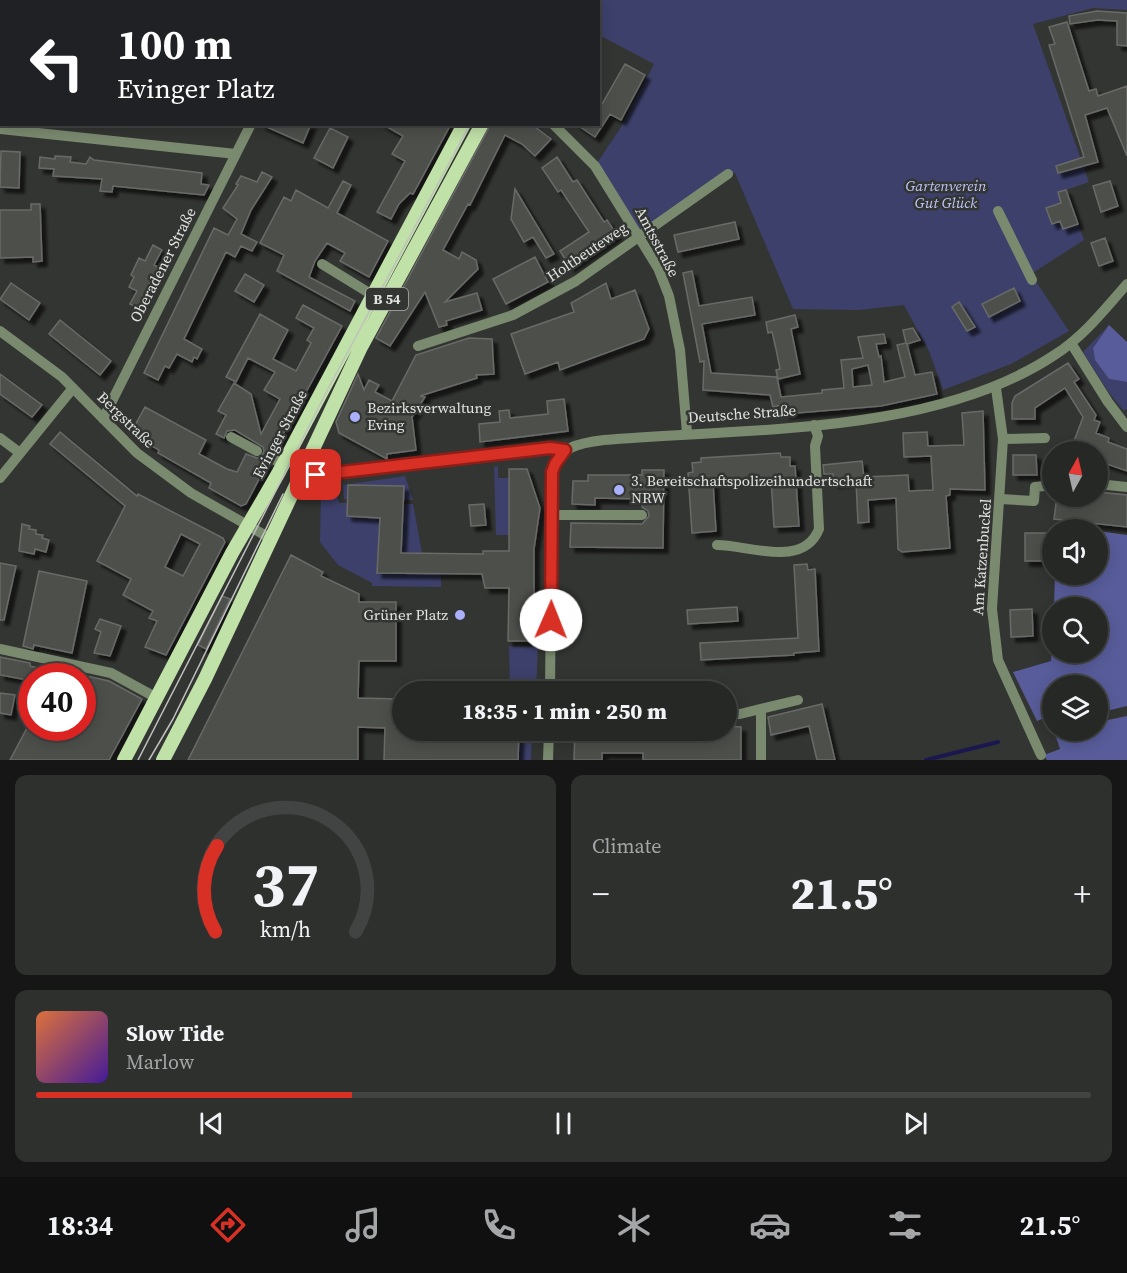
<!DOCTYPE html>
<meta charset="utf-8">
<style>
:root{--surface:#262826;--page:#2e302e;--text:#f1f3f6;--muted:#a4a6a7;--line:#424443;--accent:#d93025}
body{margin:0;font-family:"Source Serif 4",serif;background:var(--page);color:var(--text);height:100vh;display:flex;flex-direction:column;font-size:22px;white-space:nowrap}
*{box-sizing:border-box;margin:0}
p{font-size:20px;color:var(--muted)}
.icon{flex:none;width:33px;height:33px;fill:none;stroke:currentColor;stroke-width:2;stroke-linecap:round;stroke-linejoin:round}
.map{position:relative;height:760px;overflow:hidden}
.side{display:flex;flex-direction:column;gap:15px;padding:15px;background:#151615;flex:1}
.side>*{flex:none}
.guide{position:absolute;left:0px;top:0px;width:600px;height:126px;box-shadow:0 3px 15px #0003,0 0 0 2px var(--line);background:#202124;color:#fff;overflow:hidden}
.needle{width:39px;rotate:8deg}
.buttons{position:absolute;left:1042px;top:441px;display:grid;gap:12px}
.buttons a{display:grid;place-items:center;width:66px;height:66px;border-radius:50%;background:var(--surface);box-shadow:0 3px 15px #0003,0 0 0 2px var(--line);font-size:30px}
.speed{position:absolute;left:18px;top:663px;display:flex;gap:12px;font-size:30px;font-weight:700;text-align:center}
.speed>*{display:grid;place-content:center;width:78px;height:78px;border-radius:50%;background:var(--surface);box-shadow:0 3px 15px #0003,0 0 0 2px var(--line);line-height:1}
.speed .limit{border:9px solid #d22;background:#fff;color:#111}
.pin{position:absolute;display:grid;place-items:center;width:51px;height:51px;color:#fff;margin:-26px;border-radius:12px;box-shadow:0 3px 9px #0006}
.me{position:absolute;width:66px;margin:-33px;rotate:1deg;stroke-linejoin:round;filter:drop-shadow(0 0 4px #0008)}
.turn{display:flex;align-items:center;gap:21px;height:126px;padding:0 18px;font-size:27px}
.turn .icon{width:78px;height:78px;stroke-width:2.5}
.turn b{display:block;font-size:42px;line-height:51px}
.big{font-size:45px;font-weight:800;line-height:1.1}
.side .card{flex:1;display:flex;flex-direction:column;justify-content:center;gap:9px;min-width:0;padding:0 21px;border-radius:12px;background:var(--page)}
.side .dial{align-items:center;gap:0}
.dial svg{height:156px;overflow:visible;fill:none;stroke:var(--line);stroke-width:7;stroke-linecap:round;text-anchor:middle}
.dial text{fill:var(--text);stroke:none}
.song{display:flex;align-items:center;gap:18px}
.cover{width:72px;height:72px;border-radius:9px;background:linear-gradient(135deg,hsl(20 70% 55%),hsl(260 70% 35%))}
.played{height:6px;border-radius:3px;background:linear-gradient(90deg,var(--accent) 30%,var(--line) 30%)}
.keys{display:flex;justify-content:space-around;direction:ltr}
.heat{display:flex;justify-content:space-between;align-items:center;font-size:33px;direction:ltr}
.side .tiles{flex:1;display:grid;gap:15px;grid-template-columns:1fr 1fr}
.card:last-child{grid-column:span 2}
.trip{position:absolute;left:392px;top:681px;width:345px;height:60px;border-radius:30px;background:var(--surface);box-shadow:0 3px 15px #0003,0 0 0 2px var(--line);font-weight:800;line-height:60px;text-align:center}
.dock{display:flex;height:96px;justify-content:space-around;align-items:center;background:#0f100f;color:var(--muted)}
.dock .icon{width:42px;height:42px}
.dock .active{color:var(--accent)}
.dock b{font-size:27px;color:var(--text)}
.map>svg:first-child{display:block}
</style>
<div class="map">
<svg width="1127" height="760" viewBox="0 0 1127 760">
<defs>
<filter id="shadow"><feDropShadow dx="5" dy="5" stdDeviation="1.5" flood-color="#0009"/></filter>
</defs>
<rect width="100%" height="100%" fill="#333532"/>
<!-- green -->
<path fill="#3d406a" d="M559,0H1127V10L1093,8L1033,24L1089,182L1066,190L1084,240L1031,274L1069,331L1011,364L943,390L929,351L904,305L859,310L793,309L735,173L728,174L640,235L595,166L621,127L654,64L599,35L598,2Z
M1109,325L1093,348L1095,360L1109,379L1127,382V409L1124,411L1109,393L1083,352Z
M498,466V478H509V535H496L494,467Z
M405,476L413,500H404V486L348,485L347,499H344L343,485Z
M336,492L339,503H347L348,516L380,518L378,573H441V587L372,586V583L338,565L320,542L321,494Z
M404,504H413L422,553H401Z
M509,646L538,647L536,691H510Z
M519,731H532L531,760H518Z"/>
<!-- forest -->
<path fill="#585c9a" d="M1109,325L1127,342V382L1109,379L1095,360L1093,348Z
M1098,531L1127,535V706L1098,713V686H1053V724H1050L1047,717L1037,721L1013,672L1051,661L1053,625V652H1098V608L1054,607L1055,575L1098,574Z
M1127,716V760H1047L1044,755L1060,749L1054,731L1098,730V722Z"/>
<g fill="none" stroke-linecap="round" stroke-linejoin="round">
<!-- stream -->
<path stroke="#1b184f" stroke-width="4" d="M926,760L998,742"/>
</g>
<!-- building -->
<path fill="#4d4f4c" stroke="#696b68" stroke-width="1.5" fill-rule="evenodd" filter="url(#shadow)" d="M1097,11L1127,13V46L1117,45V21L1097,20L1070,24L1069,16Z
M1067,22L1089,91L1096,89L1098,96L1127,86V156L1107,108L1085,115L1098,162L1058,173L1056,166L1084,157L1049,45L1055,44L1049,27Z
M625,64L645,75L621,120L610,114L595,137L576,124H598V111Z
M260,124H311L303,143Z
M382,124H451L413,194L410,193L399,204L391,219L377,212L405,161L392,154L403,136Z
M491,124H531L551,139L535,156L522,144L505,135L470,205L468,204L443,250L459,259L462,252L476,260L478,269L445,302L477,293L482,310L446,321L447,325L439,327L425,292L390,346L376,338Z
M330,128L348,137L333,168L314,158Z
M1,151L20,152L19,188L0,187Z
M55,156L71,157L70,162L86,164L90,157L94,160L202,173L201,184L209,185L204,195L113,186L112,192L100,191L102,179L53,176L54,169L39,168L40,157L55,159Z
M557,157L573,182L577,180L604,222L607,220L617,235L570,267L560,251L589,232L561,190L558,192L542,168Z
M262,172L272,177L251,210L241,234L257,242L252,251L241,246L235,257L226,252L184,339L202,349L197,359L194,357L192,362L177,354L169,368L165,366L158,380L144,373L214,228L228,235L237,219L223,208L238,185L236,184L241,176L257,182Z
M343,181L351,185L337,213L388,241L369,277L340,261L345,253L327,243L315,261L309,277L355,301L350,311L277,271L284,255L260,243L284,197L291,201L296,190L328,208Z
M1110,181L1118,206L1101,212L1093,186Z
M515,189L554,254L546,258L533,237L524,242L511,219Z
M1066,190L1078,224L1063,229L1060,221L1052,224L1046,208L1061,203L1058,192Z
M31,204H40L42,261L33,262V257L0,258V210H31Z
M735,222L739,239L678,252L674,235Z
M1105,238L1113,261L1099,266L1091,243Z
M153,245L162,250L154,265L158,267L138,308L130,304L137,291L129,287L134,277L131,275L139,258L145,261Z
M535,257L548,282L506,304L493,279Z
M692,271L699,306L752,297L755,315L702,324L711,373L777,377L781,397L822,393V390L844,388L841,360L863,358L858,337L884,334L886,343L876,344L879,357L881,356L884,382L905,377L897,345L906,343L903,330L913,328L920,340L907,344L915,375L932,372L937,394L881,406L785,414V404L773,407L770,395L703,390L704,361L700,362L683,273ZM868,365L872,385L853,387L852,369Z
M245,274L264,285L254,302L235,291Z
M11,283L40,303L29,320L0,299Z
M606,283L611,299L635,290L649,329L644,339L560,370L558,362L525,374L511,334L574,312L571,303Z
M1014,288L1020,301L989,317L982,304Z
M959,302L975,327L967,331L952,307Z
M303,305L342,326L274,451L265,454L264,459L267,464L246,504L241,506L209,488L211,483L158,453L159,450L145,442L148,437L133,429L145,407L206,440L199,454L227,469L237,472L246,454L257,458L261,457L264,451L263,447L235,430L227,431L224,438L216,434L226,415L218,411L234,383L251,394L261,434L280,399L264,390L275,372L248,358L236,382L226,377L260,314L288,330L273,359L296,371L311,343L307,340L314,328L296,318Z
M795,315L798,327L791,329L800,374L778,379L776,370L780,369L776,349L772,332L768,333L766,322Z
M60,320L111,361L100,375L49,334Z
M469,338L492,339L494,374L476,375L477,378L420,396L425,397L412,417L416,450L387,454V459L339,433L336,422L358,374L364,390L369,380L379,385L375,392L392,401L416,355Z
M1068,363L1079,379L1074,382L1096,415L1094,420L1100,422L1096,433L1109,438L1108,442L1127,449V471L1098,461V452H1070L1083,417L1065,388L1035,408V419H1012V403L1015,396Z
M0,374L42,405L32,417L0,394Z
M564,399L568,431L480,442L479,424L500,422L499,411L509,410L510,418L548,414L547,401Z
M983,411L985,490L950,489V495L946,496L950,548L902,552L898,549L896,498L868,500L869,522L858,523L856,481L833,483V474H824L823,465L862,461L864,477L908,475L909,491L933,490L931,456L904,457L903,433L927,432L928,446L964,445L962,413Z
M60,432L137,496L138,494L223,538L225,542L166,655L145,647L157,621L149,618L153,611L123,595L131,579L97,561L125,506L50,444ZM181,534L200,544L183,576L165,567Z
M780,453L781,457H790V466H795L799,526L774,527L771,478L713,482L716,531L692,533L688,473L693,472L692,463L701,462V458Z
M1013,455H1036L1037,475H1013Z
M509,469H527L540,508L534,549V626H537V641H508L509,588H485L482,574L377,573L380,518L347,516L348,485L404,486L401,553L483,554V551H509Z
M642,470H664L663,548L570,547L571,523L642,524L649,516L648,511L642,507V499L595,498V505L572,504L573,481H588V475H642Z
M1098,492L1127,495V527L1054,519L1057,496H1098Z
M484,504L486,525L471,526L469,505Z
M22,524L30,526L29,529L36,530V534L43,535L42,538L49,540L46,552L35,549L34,554L19,551Z
M1025,533H1047L1048,561H1025Z
M291,555L323,572L321,576L359,594V602H396V661H359L358,698L402,699V730H519L518,760H384L385,728L358,727V760H188Z
M0,563L16,566L4,620H0Z
M807,564L808,570L815,569L819,651L794,653V655L701,660L700,643L798,638L794,565Z
M39,571L87,581L72,653L34,645L33,649L23,646Z
M222,596L230,599L206,649L198,645Z
M737,607L738,621L688,624L687,610Z
M1032,609L1033,636L1011,637L1010,610Z
M100,619L121,626L110,656L94,653L101,632L95,629Z
M0,657L30,663V666L38,668L27,680L0,675Z
M82,675L109,681L142,699L109,760H10L27,728H82Z
M0,693L15,695L11,715L0,713Z
M822,704L835,760H817L809,726L771,735L768,717Z
M726,726L741,727V760H643V753H602V760H574L575,730H726Z"/>
<g fill="none" stroke-linecap="round" stroke-linejoin="round">
<!-- minor -->
<path stroke="#7a8a6f" stroke-width="10" d="M140,0L149,2
M192,2V0
M313,2L314,0
M553,124L595,166L658,268L669,296L680,350L687,433
M0,129L236,154
M998,211L1032,280
M322,264L379,299
M0,331L62,377L137,453L191,493L270,538
M1071,343L1108,402L1127,427
M418,346L513,315L576,281L728,174
M996,388L1003,439L992,609L998,660L1041,755
M103,419L251,124
M231,437L257,451
M0,438L20,453
M1003,439L1045,438
M271,458L283,464
M316,475L550,448L565,450
M0,478L73,388
M1098,484L1127,487
M1001,499L1034,501L1035,487L1053,485
M552,515H642
M717,545C749,545 803,569 819,529L815,446L818,436L814,425
M0,649L111,673L157,698
M550,692L552,472C559,446 580,443 604,440C746,428 934,436 1056,354C1084,336 1105,309 1127,284
M726,714H740L798,700
M548,760L549,730
M761,760V709"/>
<!-- major -->
<path stroke="#c0e1a8" stroke-width="14" d="M530,2V0
M553,2V0
M124,760L232,553L279,472L464,124
M163,760L205,679L360,349L482,124"/>
<!-- tram -->
<path stroke="#bfc1be" stroke-width="1.5" d="M536,2V0
M547,2V0
M138,760L330,385L470,124
M149,760L173,719L283,494"/>
</g>
<g fill="none" stroke-linecap="round" stroke-linejoin="round">
<defs>
<path id="route" d="M316,475L550,448L565,450L555,464L552,472L551,620"/>
</defs>
<!-- route casing -->
<use href="#route" stroke="#8d1f18" stroke-width="15"/>
<!-- route -->
<use href="#route" stroke="#d93025" stroke-width="10"/>
</g>
<!-- markers -->
<g fill="#a9b0fc" stroke="#333532" stroke-width="2">
<circle cx="355" cy="417" r="6"/>
<circle cx="619" cy="490" r="6"/>
<circle cx="460" cy="615" r="6"/>
</g>
<g text-anchor="middle" stroke-width="5" stroke-linejoin="round" paint-order="stroke">
<!-- shield labels -->
<rect fill="#333532" stroke="#aeb0ad" stroke-width="1.5" x="366" y="288" width="42" height="22" rx="4.5"/>
<g font-size="14" font-weight="bold" fill="#e2e4e2">
<text x="387" y="304">B 54</text>
</g>
<!-- park labels -->
<g font-size="15" font-style="italic" fill="#bfc5fc" stroke="#333532">
<text x="946" y="191">Gartenverein<tspan x="946" dy="17">Gut Glück</tspan></text>
</g>
<!-- street labels -->
<g font-size="15" fill="#e2e4e2" stroke="#333532">
<text transform="translate(657 242) rotate(62)" y="5">Amtsstraße</text>
<text transform="translate(587 252) rotate(-34)" y="5">Holtbeuteweg</text>
<text transform="translate(163 265) rotate(-63)" y="5">Oberadener Straße</text>
<text transform="translate(742 414) rotate(-4)" y="5">Deutsche Straße</text>
<text transform="translate(126 420) rotate(44)" y="5">Bergstraße</text>
<text transform="translate(280 434) rotate(-62)" y="5">Evinger Straße</text>
<text transform="translate(982 557) rotate(-86)" y="5">Am Katzenbuckel</text>
</g>
<!-- poi labels -->
<g font-size="15" fill="#e2e4e2" stroke="#333532" text-anchor="start">
<text x="367" y="413">Bezirksverwaltung<tspan x="367" dy="17">Eving</tspan></text>
<text x="631" y="486">3. Bereitschaftspolizeihundertschaft<tspan x="631" dy="17">NRW</tspan></text>
<text x="448" y="620" text-anchor="end">Grüner Platz</text>
</g>
</g>
</svg>
<div class="buttons">
<a><svg class="needle" viewBox="-14 -14 28 28"><path d="M0-13l5 13h-10z" fill="#e53935"/><path d="M0 13l5-13h-10z" fill="#a4a6a7"/></svg></a>
<a><svg class="icon" aria-label="sound" viewBox="0 0 24 24"><path d="M4 9h4l5-4v14l-5-4H4zM17 9q2 3 0 6"/></svg></a>
<a><svg class="icon" aria-label="search" viewBox="0 0 24 24"><circle cx="10" cy="10" r="6"/><path d="M15 15l6 6"/></svg></a>
<a><svg class="icon" aria-label="layers" viewBox="0 0 24 24"><path d="M12 4l9 5-9 5-9-5zM3 14l9 5 9-5"/></svg></a>
</div>
<div class="speed"><div class="limit">40</div></div>
<div class="pin" style="left:316px;top:475px;background:#d93025"><svg class="icon" aria-label="arrive" viewBox="0 0 24 24"><path d="M6 21V4h12l-3 4 3 4H6"/></svg></div>
<svg class="me" style="left:551px;top:620px" viewBox="-20 -20 40 40"><circle r="19" fill="#fff"/><path d="M0-13L10 11 0 6-10 11z" fill="#d93025"/></svg>
<div class="trip">18:35 · 1 min · 250 m</div>
<div class="guide">
<div class="turn"><svg class="icon" aria-label="left" viewBox="0 0 24 24"><path d="M17 20v-9H6M10 6l-5 5 5 5"/></svg><div><b>100 m</b>Evinger Platz</div></div>
</div>
</div>
<section class="side">
<div class="tiles">
<div class="card dial"><svg viewBox="0 0 100 80">
<path d="M14 69A42 42 0 1 1 86 69"/>
<path d="M14 69A42 42 0 0 1 15 25" stroke="#d93025"/>
<text x="50" y="56" font-size="32" font-weight="700">37</text>
<text x="50" y="72" font-size="11">km/h</text>
</svg></div>
<div class="card"><p>Climate</p>
<div class="heat"><a>−</a><b class="big">21.5°</b><a>+</a></div>
</div>
<div class="card">
<div class="song"><i class="cover"></i><div><b>Slow Tide</b><p>Marlow</p></div></div>
<div class="played"></div>
<div class="keys"><svg class="icon" aria-label="previous" viewBox="0 0 24 24"><path d="M18 5L8 12l10 7zM5 5v14"/></svg><svg class="icon" aria-label="pause" viewBox="0 0 24 24"><path d="M8 5v14M16 5v14"/></svg><svg class="icon" aria-label="next" viewBox="0 0 24 24"><path d="M6 5l10 7-10 7zM19 5v14"/></svg></div>
</div>
</div>
</section>
<nav class="dock">
<b>18:34</b>
<svg class="icon active" aria-label="directions" viewBox="0 0 24 24"><path d="M12 3l9 9-9 9-9-9zM9 14v-3h6M13 9l2 2-2 2"/></svg>
<svg class="icon" aria-label="music" viewBox="0 0 24 24"><path d="M9 18V5l10-2v13"/><circle cx="6" cy="18" r="3"/><circle cx="16" cy="16" r="3"/></svg>
<svg class="icon" aria-label="phone" viewBox="0 0 24 24"><path d="M5 4h4l2 5-3 2q2 4 5 5l2-3 5 2v4C11 20 4 13 5 4z"/></svg>
<svg class="icon" aria-label="climate" viewBox="0 0 24 24"><path d="M12 3v18M4 7l16 10M4 17L20 7"/></svg>
<svg class="icon" aria-label="car" viewBox="0 0 24 24"><path d="M5 17H2v-5l4-1 3-4h7l3 4 3 1v5h-3M9 17h6M6 11h13"/><circle cx="7" cy="17" r="2"/><circle cx="17" cy="17" r="2"/></svg>
<svg class="icon" aria-label="filters" viewBox="0 0 24 24"><path d="M4 7h16M4 17h16"/><circle cx="9" cy="7" r="2"/><circle cx="15" cy="17" r="2"/></svg>
<b>21.5°</b>
</nav>
